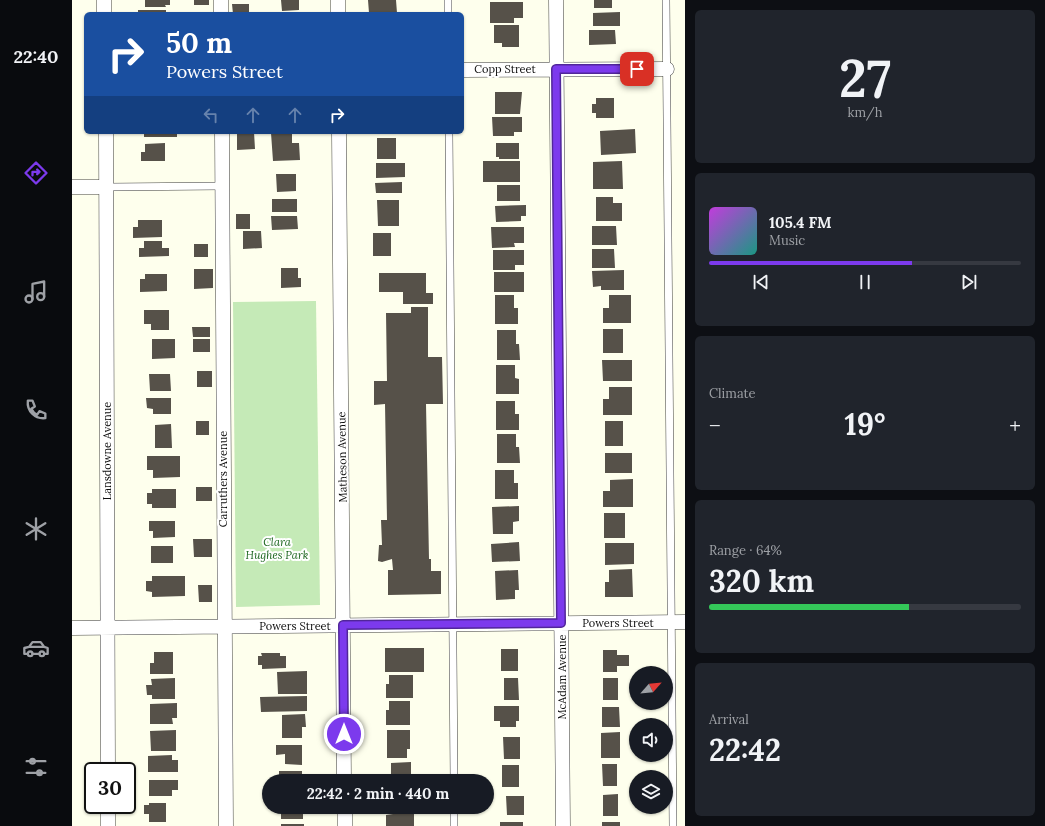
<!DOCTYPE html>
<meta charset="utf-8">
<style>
:root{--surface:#171b24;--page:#20242c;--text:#f1f3f6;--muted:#9ea1a6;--line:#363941;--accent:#7c3aed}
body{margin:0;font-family:Lora,serif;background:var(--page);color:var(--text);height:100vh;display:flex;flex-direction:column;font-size:15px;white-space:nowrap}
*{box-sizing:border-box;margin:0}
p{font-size:13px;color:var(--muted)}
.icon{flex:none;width:22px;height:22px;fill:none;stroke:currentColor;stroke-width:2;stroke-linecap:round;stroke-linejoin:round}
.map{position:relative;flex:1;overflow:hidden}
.details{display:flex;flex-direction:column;gap:10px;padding:10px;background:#0d0f14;width:360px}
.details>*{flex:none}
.hud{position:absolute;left:12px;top:12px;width:380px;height:122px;border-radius:6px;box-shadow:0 1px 3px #0004;background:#1a4fa0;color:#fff;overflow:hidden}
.needle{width:26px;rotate:63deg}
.tools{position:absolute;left:557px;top:666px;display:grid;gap:8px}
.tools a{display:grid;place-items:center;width:44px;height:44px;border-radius:50%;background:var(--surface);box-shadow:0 1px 3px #0004;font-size:20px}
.speed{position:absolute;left:12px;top:762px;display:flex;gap:8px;font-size:20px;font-weight:700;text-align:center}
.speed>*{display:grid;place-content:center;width:52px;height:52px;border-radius:50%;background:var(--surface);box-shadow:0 1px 3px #0004;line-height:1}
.speed .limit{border:2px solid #111;border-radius:6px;background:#fff;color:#111}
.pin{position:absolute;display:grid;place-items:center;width:34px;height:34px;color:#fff;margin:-17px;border-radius:8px;box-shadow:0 2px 6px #0006}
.me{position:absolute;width:44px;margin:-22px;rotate:0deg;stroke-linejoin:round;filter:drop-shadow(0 0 3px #0008)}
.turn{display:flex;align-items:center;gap:14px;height:84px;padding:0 16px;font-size:18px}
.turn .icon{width:52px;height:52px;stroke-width:2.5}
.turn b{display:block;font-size:28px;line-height:34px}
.lanes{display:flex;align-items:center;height:38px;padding:0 16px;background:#0003;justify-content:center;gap:20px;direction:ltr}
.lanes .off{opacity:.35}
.big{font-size:30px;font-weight:700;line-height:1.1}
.details .card{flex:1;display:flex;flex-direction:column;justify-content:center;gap:6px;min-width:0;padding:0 14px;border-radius:6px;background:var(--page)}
.details .dial{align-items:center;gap:0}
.dial b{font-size:52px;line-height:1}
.song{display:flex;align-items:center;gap:12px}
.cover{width:48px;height:48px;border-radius:6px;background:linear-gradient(135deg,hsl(290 70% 55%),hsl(170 70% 35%))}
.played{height:4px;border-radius:2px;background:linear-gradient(90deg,var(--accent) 65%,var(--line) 65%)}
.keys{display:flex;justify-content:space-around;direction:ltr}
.heat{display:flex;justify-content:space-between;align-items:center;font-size:22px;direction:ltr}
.charge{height:6px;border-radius:3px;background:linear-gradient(90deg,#34c759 64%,var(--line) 0)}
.trip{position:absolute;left:190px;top:774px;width:232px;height:40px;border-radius:20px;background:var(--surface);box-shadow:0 1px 3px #0004;font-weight:700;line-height:40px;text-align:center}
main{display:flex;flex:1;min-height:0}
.tab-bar{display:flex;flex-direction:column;width:72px;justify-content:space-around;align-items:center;background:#090b0e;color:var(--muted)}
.tab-bar .icon{width:28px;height:28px}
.tab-bar .selected{color:var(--accent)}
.tab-bar b{font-size:18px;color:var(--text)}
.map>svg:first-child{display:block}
</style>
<main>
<nav class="tab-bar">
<b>22:40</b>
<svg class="icon selected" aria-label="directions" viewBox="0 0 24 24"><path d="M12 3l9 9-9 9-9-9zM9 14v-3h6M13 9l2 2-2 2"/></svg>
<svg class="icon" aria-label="music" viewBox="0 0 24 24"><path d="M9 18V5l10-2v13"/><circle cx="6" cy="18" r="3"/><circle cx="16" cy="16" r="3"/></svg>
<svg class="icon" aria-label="phone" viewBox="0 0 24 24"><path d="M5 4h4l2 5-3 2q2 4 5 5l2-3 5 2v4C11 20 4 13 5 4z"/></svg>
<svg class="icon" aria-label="climate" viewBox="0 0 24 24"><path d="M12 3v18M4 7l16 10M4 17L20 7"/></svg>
<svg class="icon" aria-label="car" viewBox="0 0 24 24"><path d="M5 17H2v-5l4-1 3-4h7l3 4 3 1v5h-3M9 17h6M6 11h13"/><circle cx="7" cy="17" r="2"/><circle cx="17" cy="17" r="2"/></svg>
<svg class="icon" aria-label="filters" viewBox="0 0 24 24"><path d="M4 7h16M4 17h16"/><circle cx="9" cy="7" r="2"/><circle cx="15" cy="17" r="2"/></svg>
</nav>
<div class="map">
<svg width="613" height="826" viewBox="0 0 613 826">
<rect width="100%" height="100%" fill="#feffed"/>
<!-- green -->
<path fill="#c5eab7" d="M244,301L248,605L164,607L161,302Z"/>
<!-- building -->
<path fill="#565149" d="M73,0H98V5H93L94,7H73Z
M122,0H137V5H122Z
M209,0H227V10L210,11Z
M296,0H324L325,13H297Z
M522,0H540V8H522Z
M418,2H451V18H442V23H418Z
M160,4H177V14H161Z
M66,10H94V14H66Z
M548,12V26H521V13Z
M422,25H447V47H430V43H422Z
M517,30H543L544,44L517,45Z
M423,92H450L448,114H423Z
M524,98H542V118H524V113H520V104H524Z
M420,117H450V132H442V136H421Z
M563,129L564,153L529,155L528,131Z
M72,132H105V137H72Z
M165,132H182L183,149L165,150Z
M220,132V143H227L228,160L201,161L199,133Z
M305,138H324V159H305Z
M93,143V161H69V152H73V144Z
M424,143H447V159H427V157H424Z
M411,161H448V182H411Z
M550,161L551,189H521V162Z
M304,163H333V177L304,178Z
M204,174H224V191L205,192Z
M330,182V193H304L303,183Z
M425,185H448V201H425Z
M524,197H541V203H550V221H524Z
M200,199H225V212H200Z
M305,200H327V226H306Z
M454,205V216H449V221L424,222L423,206Z
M164,214H178V229H164Z
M199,216H225L226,229L200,230Z
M66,220H90V237L61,238V227H66Z
M520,226H544L545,245H520Z
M419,227H452V243H442L443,247L420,248Z
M171,231H189L190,248L171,249Z
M301,233H319V256H301Z
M72,241H90V248H97V256L67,257V248H72Z
M122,244H136V257H122Z
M520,249H542L543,268H520Z
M421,250H452V265H443V270H421Z
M209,268H226V278H229V287L209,288Z
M122,269H141V288L122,289Z
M552,270V290H529V286L521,287L520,271Z
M422,272H452V292H422Z
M307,273H354V293H361V304H331V292H307Z
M73,274H95V291L68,292V279H73Z
M423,295H442V308H446V324H423Z
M537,295H559V323H531V308H537Z
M339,307H356V357H370L371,404H354L357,559H359V571H369V594L316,595V570H321L320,559L310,562L306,561L307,545H310L309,520H315L313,404L302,405V381H315L314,313H339Z
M72,310H97V330H79V324H72Z
M120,327H138V337H121Z
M531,329H551V353H531Z
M425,330H444V344H447L448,360H425Z
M80,339H103V358L80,359Z
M121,339H138V352H121Z
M530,360H560V381H531Z
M424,365H443V378L447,379V394H424Z
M125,371H140V387H125Z
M77,374H98L99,391H78Z
M537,387H560V415H531V399H537Z
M74,398H99V414H81V409L75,408Z
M424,401H443V414H447V430H424Z
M124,421H137V435H124Z
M533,421H551V446H533Z
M99,424L100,448H83V425Z
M425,434H444V447H447L448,463H425Z
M533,453H560V473H533Z
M75,456H108V477L81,478V470H75Z
M423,470H442V483H446V499H423Z
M561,479V507H531V491H538V480Z
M124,487H140V501H124Z
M80,489H104V508H80V504H75V493H80Z
M447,506V521L441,522V534H421L420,507Z
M532,513H553V538H532Z
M77,521H103V537L81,538V531H77Z
M121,539H140V557H122Z
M447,542L448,561L420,562L419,544Z
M533,543H562V564L533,565Z
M79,546H101V563H79Z
M560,569L561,597H533V582H537V570Z
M446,570L447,590H443V599L424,600L423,571Z
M80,576H113V596L80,597V592L74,591V581H80Z
M126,585H140V602H127Z
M313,648H352V672H313Z
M429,649H446V671H429Z
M531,650H545V655H557V666H545V672H531Z
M82,652H101V674H78V663H82Z
M189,653H208V656H214V668L190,669V665H186V656H190Z
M235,671V694H206L205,672Z
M317,675H341V698H314V684H317Z
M103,678V699H80V695H75L74,685H80L79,679Z
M432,678H446L447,700H432Z
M531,678H546V700H531Z
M235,696V711L189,712L188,697Z
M317,701H338V725H314V710H317Z
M105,703V718H100L101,724H78V704Z
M422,706H447V721H444V727H428V721H422Z
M530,707H547L548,727H530Z
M233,714L234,727H230V738H210V715Z
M104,730V751H79L78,731Z
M315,730H338V749H335V758H315Z
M548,732V758H529V733Z
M431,737H448V759H432Z
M204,745H230V765L213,764V754L204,755Z
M100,755V760H106V772H76V756Z
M339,762V781H314V778H319V763Z
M530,764H545V786H531Z
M430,765H447V787H430Z
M207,771H230V781H207Z
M77,780H106V790H100V796H77Z
M546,794V816H531V795Z
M434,796H452V815H435Z
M77,803H94V822H77V814H72V805H77Z
M209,807H231V819H209Z
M321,807H342V826H314V815L321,814Z
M428,822H451V826H428Z
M530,822H548V826H530Z
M209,824H232V826H209Z"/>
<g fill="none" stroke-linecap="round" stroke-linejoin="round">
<defs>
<path id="service" d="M376,0V14
M594,0L601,826
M377,132L382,781
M35,187L150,186
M382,807V826"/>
<path id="minor" d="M32,0V14
M149,0V14
M266,0V14
M484,0L491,826
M390,70L595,69
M34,132L36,771
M150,132L154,826
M267,132L272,781
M0,187H35
M0,628L613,622
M36,805V826
M273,807V826"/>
</defs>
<!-- service casing -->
<use href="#service" stroke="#404040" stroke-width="8"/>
<!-- minor casing -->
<use href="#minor" stroke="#404040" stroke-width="15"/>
<!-- service -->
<use href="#service" stroke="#fff" stroke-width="7"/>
<!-- minor -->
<use href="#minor" stroke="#fff" stroke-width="14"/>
</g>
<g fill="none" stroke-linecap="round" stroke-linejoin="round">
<defs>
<path id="route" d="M272,734L271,625L489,623L484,69H565"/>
</defs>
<!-- route casing -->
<use href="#route" stroke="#51269a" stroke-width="10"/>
<!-- route -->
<use href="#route" stroke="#7c3aed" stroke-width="7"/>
</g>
<g text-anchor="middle" stroke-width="4" stroke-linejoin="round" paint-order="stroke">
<!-- street labels -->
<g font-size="11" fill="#0d0d0d" stroke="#fff">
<text x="433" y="73">Copp Street</text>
<text transform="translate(35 451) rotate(-90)" y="4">Lansdowne Avenue</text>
<text transform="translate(270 457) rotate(-91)" y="4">Matheson Avenue</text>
<text transform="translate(151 479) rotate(-90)" y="4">Carruthers Avenue</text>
<text x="546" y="627">Powers Street</text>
<text x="223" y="630">Powers Street</text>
<text transform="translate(490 677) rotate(-90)" y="4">McAdam Avenue</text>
</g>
<!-- park labels -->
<g font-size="11" font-style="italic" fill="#1d661f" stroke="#fff">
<text x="205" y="546">Clara<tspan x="205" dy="13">Hughes Park</tspan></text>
</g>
</g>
</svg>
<div class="tools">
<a><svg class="needle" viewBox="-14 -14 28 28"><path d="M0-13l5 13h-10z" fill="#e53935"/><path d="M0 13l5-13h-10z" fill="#9ea1a6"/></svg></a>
<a><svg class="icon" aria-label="sound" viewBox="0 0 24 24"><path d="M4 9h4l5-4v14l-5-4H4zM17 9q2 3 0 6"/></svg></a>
<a><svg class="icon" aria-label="layers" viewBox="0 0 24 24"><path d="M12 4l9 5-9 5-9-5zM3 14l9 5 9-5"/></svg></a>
</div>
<div class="speed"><div class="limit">30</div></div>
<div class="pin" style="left:565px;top:69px;background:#d93025"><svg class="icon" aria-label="arrive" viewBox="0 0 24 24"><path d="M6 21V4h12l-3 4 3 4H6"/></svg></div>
<svg class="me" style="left:272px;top:734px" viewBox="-20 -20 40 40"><circle r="17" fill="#7c3aed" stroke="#fff" stroke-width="3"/><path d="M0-11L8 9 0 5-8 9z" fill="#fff"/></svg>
<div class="trip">22:42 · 2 min · 440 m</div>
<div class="hud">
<div class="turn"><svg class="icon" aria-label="right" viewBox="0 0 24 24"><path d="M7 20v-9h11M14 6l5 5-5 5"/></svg><div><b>50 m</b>Powers Street</div></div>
<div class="lanes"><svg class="icon off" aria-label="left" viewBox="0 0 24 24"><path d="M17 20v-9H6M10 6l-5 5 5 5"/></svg><svg class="icon off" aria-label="ahead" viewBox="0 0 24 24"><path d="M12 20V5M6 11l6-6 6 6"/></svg><svg class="icon off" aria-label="ahead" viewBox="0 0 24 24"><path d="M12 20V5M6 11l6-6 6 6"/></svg><svg class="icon" aria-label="right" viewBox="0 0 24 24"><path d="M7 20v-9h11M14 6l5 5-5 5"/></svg></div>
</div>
</div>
<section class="details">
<div class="card dial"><b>27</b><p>km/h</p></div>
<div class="card">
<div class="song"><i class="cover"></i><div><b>105.4 FM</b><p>Music</p></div></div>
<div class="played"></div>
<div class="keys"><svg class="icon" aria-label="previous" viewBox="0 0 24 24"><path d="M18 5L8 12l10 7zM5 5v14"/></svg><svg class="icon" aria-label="pause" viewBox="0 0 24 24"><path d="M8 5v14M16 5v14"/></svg><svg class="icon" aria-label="next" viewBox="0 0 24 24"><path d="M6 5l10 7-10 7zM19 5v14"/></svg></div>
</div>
<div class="card"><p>Climate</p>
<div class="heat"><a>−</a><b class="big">19°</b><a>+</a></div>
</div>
<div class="card"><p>Range · 64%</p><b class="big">320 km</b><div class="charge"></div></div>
<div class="card"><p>Arrival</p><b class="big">22:42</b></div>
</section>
</main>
